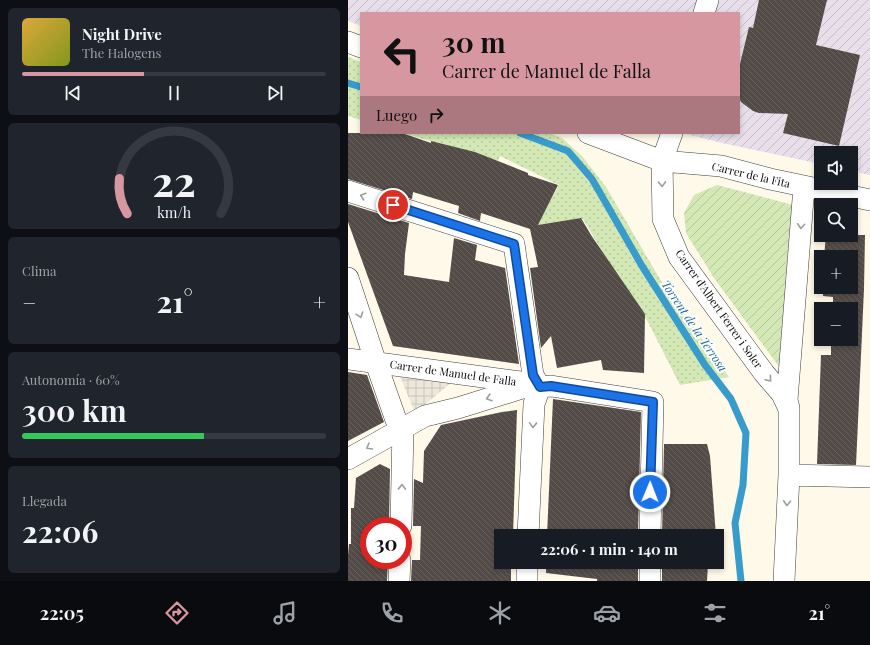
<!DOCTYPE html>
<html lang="es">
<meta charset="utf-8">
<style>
:root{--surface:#171b24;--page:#20242c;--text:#f1f3f6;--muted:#9ea1a6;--line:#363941;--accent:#d797a1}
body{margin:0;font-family:"Playfair Display",serif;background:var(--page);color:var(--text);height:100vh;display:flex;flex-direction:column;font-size:15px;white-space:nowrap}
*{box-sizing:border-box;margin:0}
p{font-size:13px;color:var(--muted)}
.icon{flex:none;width:22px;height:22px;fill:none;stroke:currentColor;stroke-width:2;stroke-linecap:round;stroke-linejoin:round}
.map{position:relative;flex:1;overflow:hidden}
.details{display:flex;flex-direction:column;gap:8px;padding:8px;background:#0d0f14;width:348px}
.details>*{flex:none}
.top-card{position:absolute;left:12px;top:12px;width:380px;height:122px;border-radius:0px;box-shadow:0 2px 6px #0003;background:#d797a1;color:#111;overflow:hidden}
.controls{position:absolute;left:466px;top:146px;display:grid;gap:8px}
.controls a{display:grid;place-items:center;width:44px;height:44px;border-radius:0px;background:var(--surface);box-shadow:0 2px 6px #0003;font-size:20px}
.speed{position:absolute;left:12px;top:517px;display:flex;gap:8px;font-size:20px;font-weight:700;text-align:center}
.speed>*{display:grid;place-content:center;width:52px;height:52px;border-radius:50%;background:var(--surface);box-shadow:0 2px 6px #0003;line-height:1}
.speed .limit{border:6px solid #d22;background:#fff;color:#111}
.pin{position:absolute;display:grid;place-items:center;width:34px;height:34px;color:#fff;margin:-17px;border:2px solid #fff;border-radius:50%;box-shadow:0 1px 4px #0007}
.me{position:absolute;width:44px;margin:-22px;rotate:1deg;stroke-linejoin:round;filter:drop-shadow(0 0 3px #0008)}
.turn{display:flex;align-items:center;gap:14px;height:84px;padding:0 16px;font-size:18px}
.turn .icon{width:52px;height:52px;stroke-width:2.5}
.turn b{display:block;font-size:28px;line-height:34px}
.then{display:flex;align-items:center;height:38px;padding:0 16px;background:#0003;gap:8px;font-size:15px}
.big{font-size:30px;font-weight:700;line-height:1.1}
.details .tile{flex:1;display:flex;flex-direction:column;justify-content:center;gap:6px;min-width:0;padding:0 14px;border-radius:6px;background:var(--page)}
.details .dial{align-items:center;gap:0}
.dial svg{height:104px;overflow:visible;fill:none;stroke:var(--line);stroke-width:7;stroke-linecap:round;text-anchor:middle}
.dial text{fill:var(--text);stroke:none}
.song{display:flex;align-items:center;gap:12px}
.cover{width:48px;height:48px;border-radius:6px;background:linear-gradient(135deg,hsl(40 70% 55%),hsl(70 70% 35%))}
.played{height:4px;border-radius:2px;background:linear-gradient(90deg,var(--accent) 40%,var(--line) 40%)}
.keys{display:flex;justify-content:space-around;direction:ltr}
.heat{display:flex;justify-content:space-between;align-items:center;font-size:22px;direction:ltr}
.charge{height:6px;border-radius:3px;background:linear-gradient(90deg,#34c759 60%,var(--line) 0)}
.trip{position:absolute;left:146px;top:529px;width:230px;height:40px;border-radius:0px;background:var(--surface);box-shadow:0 2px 6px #0003;font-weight:700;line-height:40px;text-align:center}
.tabs{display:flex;height:64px;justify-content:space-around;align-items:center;background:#090b0e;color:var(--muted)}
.tabs .icon{width:28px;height:28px}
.tabs .active{color:var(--accent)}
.tabs b{font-size:18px;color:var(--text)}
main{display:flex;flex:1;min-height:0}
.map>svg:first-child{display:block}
</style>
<main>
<section class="details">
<div class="tile">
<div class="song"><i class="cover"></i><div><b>Night Drive</b><p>The Halogens</p></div></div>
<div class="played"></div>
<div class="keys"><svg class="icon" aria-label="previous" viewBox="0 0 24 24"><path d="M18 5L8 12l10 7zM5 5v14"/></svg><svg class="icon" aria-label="pause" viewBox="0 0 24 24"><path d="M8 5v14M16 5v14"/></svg><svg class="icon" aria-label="next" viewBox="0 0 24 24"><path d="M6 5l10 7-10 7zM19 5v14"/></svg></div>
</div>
<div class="tile dial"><svg viewBox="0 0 100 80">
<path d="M14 69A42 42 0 1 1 86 69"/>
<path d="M14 69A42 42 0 0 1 8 42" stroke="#d797a1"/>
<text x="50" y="56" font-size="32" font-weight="700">22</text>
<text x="50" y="72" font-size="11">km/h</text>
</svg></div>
<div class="tile"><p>Clima</p>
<div class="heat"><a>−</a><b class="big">21°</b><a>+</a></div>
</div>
<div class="tile"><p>Autonomía · 60%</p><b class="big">300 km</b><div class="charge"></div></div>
<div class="tile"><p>Llegada</p><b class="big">22:06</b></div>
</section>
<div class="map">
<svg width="522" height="581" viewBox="0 0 522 581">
<defs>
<pattern id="industrial-furrows" width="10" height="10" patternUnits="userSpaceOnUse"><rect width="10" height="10" fill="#e8dfea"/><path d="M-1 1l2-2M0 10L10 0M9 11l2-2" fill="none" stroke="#c6bec7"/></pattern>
<pattern id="grass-dots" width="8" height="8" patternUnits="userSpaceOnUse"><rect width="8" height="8" fill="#d3e8b4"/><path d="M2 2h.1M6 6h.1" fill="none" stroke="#b4c699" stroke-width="1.8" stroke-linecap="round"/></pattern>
<pattern id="garden-furrows" width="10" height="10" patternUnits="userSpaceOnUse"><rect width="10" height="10" fill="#d3e8b4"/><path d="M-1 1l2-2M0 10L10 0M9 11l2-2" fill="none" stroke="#b4c699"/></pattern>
<pattern id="plaza-grid" width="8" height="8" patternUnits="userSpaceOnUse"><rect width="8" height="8" fill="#ede6da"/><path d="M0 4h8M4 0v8" fill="none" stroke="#cac4ba"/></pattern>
<pattern id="building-back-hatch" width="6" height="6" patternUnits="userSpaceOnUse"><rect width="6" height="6" fill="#534b47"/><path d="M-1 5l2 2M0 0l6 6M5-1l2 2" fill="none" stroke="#67605d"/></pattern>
</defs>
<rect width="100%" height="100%" fill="#fff9e9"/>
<!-- industrial -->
<path fill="url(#industrial-furrows)" d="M0,0H522V175L503,171V153H473V164L374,143L334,133H391V13H13V26L0,21Z"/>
<!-- grass -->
<path fill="url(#grass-dots)" d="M0,57L13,62V120L0,116Z
M55,133H201L214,138L234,156L258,187L316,286L381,377L332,385L300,322L261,263L235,219L187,227L211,185L152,156L150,161Z"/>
<!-- garden -->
<path fill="url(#garden-furrows)" d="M369,185L445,205L432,368L366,278L338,233L336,213L346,195Z"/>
<!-- plaza -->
<path fill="url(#plaza-grid)" d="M51,374L105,381L67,413Z"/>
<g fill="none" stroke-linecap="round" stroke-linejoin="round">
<!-- stream -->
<path stroke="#379ccb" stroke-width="7" d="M0,83L13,87
M172,133L220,151L244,179L294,266L357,365L383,399L398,433L395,485L387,523L393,581"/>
</g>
<!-- building -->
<path fill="url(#building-back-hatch)" d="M411,0H479L468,45L512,55L491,146L435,133L440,114L411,113L405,111L393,102L391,97V68L401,27L405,28Z
M0,133H54L83,143V141L127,152L180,173V175L210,185L190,225L233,218L243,235L297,314L296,373L255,370L253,360L209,368L203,336L193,348L182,268L190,267L182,229L133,213L132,221L110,213L111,206L65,192L64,199L0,179Z
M0,204L61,223L57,254L56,275L101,282L106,238L129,245L127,260L157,268L171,364L45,346L0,222Z
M478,235H517L516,289L508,465L469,464L473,355H483V339H503V309H485V297L475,296V287H503V257H476Z
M0,372L19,375L36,422L0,441Z
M205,399L293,412L290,536H199Z
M169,410L165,536H153V562H163V581H63L64,560H72L73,526H65L66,479L75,483L76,451L93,425L154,412Z
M316,444H359L362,456L368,536H314Z
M32,464L42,469L41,526H21V560H40L39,581H0V555L1,544H3V508H6L8,478Z
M198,562H290V581H249V579L198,573Z
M314,562H350L360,564L359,581H314Z"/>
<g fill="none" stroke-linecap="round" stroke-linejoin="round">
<defs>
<path id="street" d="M356,13L360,0
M0,42L13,47
M240,133L314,161L373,166L422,179L522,200
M324,133L314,161L315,219L331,257L416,373L434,394L441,409V475L436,581
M0,191L166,244L185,375L192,387
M0,278L28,363L48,420L55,427L53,526
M0,359L172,382L192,387L203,386L305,402L302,536
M441,408L439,400L456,187
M0,459L77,416L110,408L174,388L182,387
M441,475L522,477
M180,536L186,404L192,387
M51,581L52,560
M179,581V562
M302,581V562"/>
</defs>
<!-- street casing -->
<use href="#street" stroke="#3e3e3e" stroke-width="22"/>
<!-- street -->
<use href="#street" stroke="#fff" stroke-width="21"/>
</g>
<!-- one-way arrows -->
<defs><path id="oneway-chevron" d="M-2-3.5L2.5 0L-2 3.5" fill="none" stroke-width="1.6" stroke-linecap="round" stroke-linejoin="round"/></defs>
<g stroke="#9d9d9d">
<use href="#oneway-chevron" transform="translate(314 184) rotate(89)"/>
<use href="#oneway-chevron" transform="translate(15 196) rotate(-162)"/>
<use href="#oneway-chevron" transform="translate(453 226) rotate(94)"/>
<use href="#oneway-chevron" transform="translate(12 315) rotate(72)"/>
<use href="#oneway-chevron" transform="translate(421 379) rotate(50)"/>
<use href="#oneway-chevron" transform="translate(141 398) rotate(163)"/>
<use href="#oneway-chevron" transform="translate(185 425) rotate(92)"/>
<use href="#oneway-chevron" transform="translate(21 447) rotate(150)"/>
<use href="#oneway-chevron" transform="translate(54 487) rotate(-88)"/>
<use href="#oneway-chevron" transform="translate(439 503) rotate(93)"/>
</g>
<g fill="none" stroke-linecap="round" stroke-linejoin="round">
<defs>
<path id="route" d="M45,205L166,244L185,375L192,387L203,386L305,402L302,492"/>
</defs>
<!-- route casing -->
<use href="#route" stroke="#114b97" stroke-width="10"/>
<!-- route -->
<use href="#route" stroke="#1a73e8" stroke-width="7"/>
</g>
<g text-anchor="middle" stroke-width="4" stroke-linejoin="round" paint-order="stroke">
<!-- street labels -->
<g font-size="11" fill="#0b0b0b" stroke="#fff">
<text transform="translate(403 175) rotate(13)" y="4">Carrer de la Fita</text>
<text transform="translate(371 309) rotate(55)" y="4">Carrer d'Albert Ferrer i Soler</text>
<text transform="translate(105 373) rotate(8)" y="4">Carrer de Manuel de Falla</text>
</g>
<!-- water labels -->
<g font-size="12" font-style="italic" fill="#176b9a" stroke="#fff">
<text transform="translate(346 326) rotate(56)" y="4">Torrent de la Terrosa</text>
</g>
</g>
</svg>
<div class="controls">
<a><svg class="icon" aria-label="sound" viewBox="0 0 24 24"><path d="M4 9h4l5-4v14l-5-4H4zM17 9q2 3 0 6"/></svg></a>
<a><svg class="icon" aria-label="search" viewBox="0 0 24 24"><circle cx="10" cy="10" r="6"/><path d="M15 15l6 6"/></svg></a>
<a>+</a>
<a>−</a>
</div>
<div class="speed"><div class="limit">30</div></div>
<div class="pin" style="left:45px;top:205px;background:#d93025"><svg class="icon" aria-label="arrive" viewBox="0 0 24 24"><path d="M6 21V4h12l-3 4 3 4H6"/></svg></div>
<svg class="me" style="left:302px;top:492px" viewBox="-20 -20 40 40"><circle r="17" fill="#1a73e8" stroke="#fff" stroke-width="3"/><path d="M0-11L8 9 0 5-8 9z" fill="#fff"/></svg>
<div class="trip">22:06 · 1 min · 140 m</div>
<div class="top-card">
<div class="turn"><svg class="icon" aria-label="left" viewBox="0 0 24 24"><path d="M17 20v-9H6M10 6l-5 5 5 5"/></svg><div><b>30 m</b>Carrer de Manuel de Falla</div></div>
<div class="then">Luego<svg class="icon" aria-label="right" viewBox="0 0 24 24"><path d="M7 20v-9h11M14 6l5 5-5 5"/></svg></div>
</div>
</div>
</main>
<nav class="tabs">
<b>22:05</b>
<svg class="icon active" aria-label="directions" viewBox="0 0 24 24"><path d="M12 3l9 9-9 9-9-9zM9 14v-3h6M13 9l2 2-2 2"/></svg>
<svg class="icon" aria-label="music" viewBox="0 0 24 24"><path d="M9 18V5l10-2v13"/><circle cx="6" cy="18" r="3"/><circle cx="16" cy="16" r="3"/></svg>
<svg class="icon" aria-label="phone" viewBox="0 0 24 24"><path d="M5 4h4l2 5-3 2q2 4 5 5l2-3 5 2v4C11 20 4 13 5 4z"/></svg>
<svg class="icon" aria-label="climate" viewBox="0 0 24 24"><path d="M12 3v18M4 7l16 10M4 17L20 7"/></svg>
<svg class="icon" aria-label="car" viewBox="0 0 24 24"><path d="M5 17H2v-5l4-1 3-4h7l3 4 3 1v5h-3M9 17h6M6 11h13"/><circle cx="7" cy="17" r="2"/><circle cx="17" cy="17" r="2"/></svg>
<svg class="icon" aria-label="filters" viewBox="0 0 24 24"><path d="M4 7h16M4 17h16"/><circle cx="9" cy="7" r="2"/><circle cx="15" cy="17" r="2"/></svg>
<b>21°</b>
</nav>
